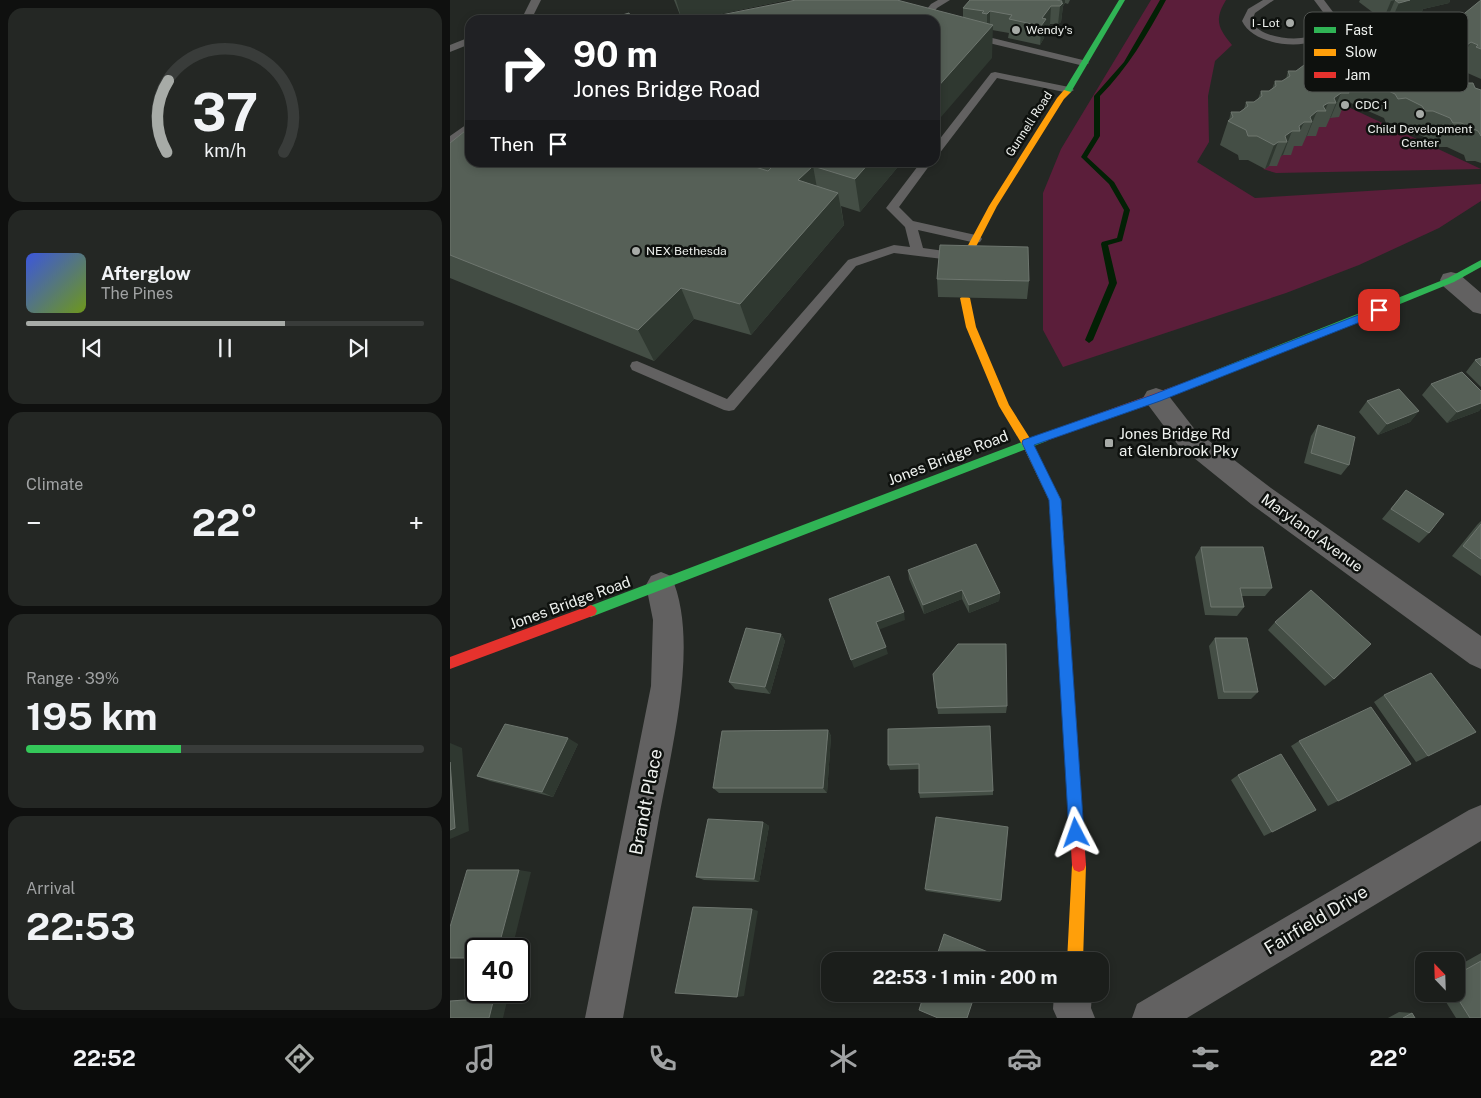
<!DOCTYPE html>
<meta charset="utf-8">
<style>
:root{--surface:#1b1e1b;--page:#242724;--text:#f1f3f6;--muted:#a0a2a3;--line:#393c3a;--accent:#a7aba7}
body{margin:0;font-family:"Public Sans",sans-serif;background:var(--page);color:var(--text);height:100vh;display:flex;flex-direction:column;font-size:19px;white-space:nowrap}
*{box-sizing:border-box;margin:0}
p{font-size:16px;color:var(--muted)}
.icon{flex:none;width:28px;height:28px;fill:none;stroke:currentColor;stroke-width:2;stroke-linecap:round;stroke-linejoin:round}
.map{position:relative;flex:1;overflow:hidden}
.details{display:flex;flex-direction:column;gap:8px;padding:8px;background:#0f100f;width:450px}
.details>*{flex:none}
.banner{position:absolute;left:15px;top:15px;width:475px;height:152px;border-radius:15px;box-shadow:0 2px 8px #0003,0 0 0 1px var(--line);background:#202124;color:#fff;overflow:hidden}
.needle{width:32px;rotate:337deg}
.tools{position:absolute;left:965px;top:952px;display:grid;gap:10px}
.tools a{display:grid;place-items:center;width:50px;height:50px;border-radius:10px;background:var(--surface);box-shadow:0 2px 8px #0003,0 0 0 1px var(--line);font-size:25px}
.speed{position:absolute;left:15px;top:938px;display:flex;gap:10px;font-size:25px;font-weight:700;text-align:center}
.speed>*{display:grid;place-content:center;width:65px;height:65px;border-radius:50%;background:var(--surface);box-shadow:0 2px 8px #0003,0 0 0 1px var(--line);line-height:1}
.speed .limit{border:2px solid #111;border-radius:8px;background:#fff;color:#111}
.pin{position:absolute;display:grid;place-items:center;width:42px;height:42px;color:#fff;margin:-21px;border-radius:10px;box-shadow:0 2px 8px #0006}
.me{position:absolute;width:55px;margin:-28px;rotate:356deg;stroke-linejoin:round;filter:drop-shadow(0 0 4px #0008)}
.turn{display:flex;align-items:center;gap:18px;height:105px;padding:0 25px;font-size:22px}
.turn .icon{width:65px;height:65px;stroke-width:2.5}
.turn b{display:block;font-size:35px;line-height:42px}
.then{display:flex;align-items:center;height:48px;padding:0 25px;background:#0003;gap:10px;font-size:19px}
.big{font-size:38px;font-weight:700;line-height:1.1}
.details .card{flex:1;display:flex;flex-direction:column;justify-content:center;gap:8px;min-width:0;padding:0 18px;border-radius:15px;background:var(--page)}
.details .dial{align-items:center;gap:0}
.dial svg{height:130px;overflow:visible;fill:none;stroke:var(--line);stroke-width:7;stroke-linecap:round;text-anchor:middle}
.dial text{fill:var(--text);stroke:none}
.song{display:flex;align-items:center;gap:15px}
.cover{width:60px;height:60px;border-radius:8px;background:linear-gradient(135deg,hsl(230 70% 55%),hsl(80 70% 35%))}
.played{height:5px;border-radius:2px;background:linear-gradient(90deg,var(--accent) 65%,var(--line) 65%)}
.keys{display:flex;justify-content:space-around;direction:ltr}
.heat{display:flex;justify-content:space-between;align-items:center;font-size:28px;direction:ltr}
.charge{height:8px;border-radius:4px;background:linear-gradient(90deg,#34c759 39%,var(--line) 0)}
.trip{position:absolute;left:371px;top:952px;width:288px;height:50px;border-radius:15px;background:var(--surface);box-shadow:0 2px 8px #0003,0 0 0 1px var(--line);font-weight:700;line-height:50px;text-align:center}
.tabs{display:flex;height:80px;justify-content:space-around;align-items:center;background:#0b0c0b;color:var(--muted)}
.tabs .icon{width:35px;height:35px}
.tabs .active{color:var(--accent)}
.tabs b{font-size:22px;color:var(--text)}
main{display:flex;flex:1;min-height:0}
.map>svg:first-child{display:block}
</style>
<main>
<section class="details">
<div class="card dial"><svg viewBox="0 0 100 80">
<path d="M14 69A42 42 0 1 1 86 69"/>
<path d="M14 69A42 42 0 0 1 15 25" stroke="#a7aba7"/>
<text x="50" y="56" font-size="32" font-weight="700">37</text>
<text x="50" y="72" font-size="11">km/h</text>
</svg></div>
<div class="card">
<div class="song"><i class="cover"></i><div><b>Afterglow</b><p>The Pines</p></div></div>
<div class="played"></div>
<div class="keys"><svg class="icon" aria-label="previous" viewBox="0 0 24 24"><path d="M18 5L8 12l10 7zM5 5v14"/></svg><svg class="icon" aria-label="pause" viewBox="0 0 24 24"><path d="M8 5v14M16 5v14"/></svg><svg class="icon" aria-label="next" viewBox="0 0 24 24"><path d="M6 5l10 7-10 7zM19 5v14"/></svg></div>
</div>
<div class="card"><p>Climate</p>
<div class="heat"><a>−</a><b class="big">22°</b><a>+</a></div>
</div>
<div class="card"><p>Range · 39%</p><b class="big">195 km</b><div class="charge"></div></div>
<div class="card"><p>Arrival</p><b class="big">22:53</b></div>
</section>
<div class="map">
<svg width="1031" height="1018" viewBox="0 0 1031 1018">
<rect width="100%" height="100%" fill="#242824"/>
<!-- green -->
<path fill="#5b1e3a" d="M701,0H776C764,20 768,28 782,45L765,61L758,96L759,142L747,162L805,198L1031,184V201L989,228L909,265L836,293L613,367L593,330V193L611,149Z
M896,106L1031,169L826,173L813,169Z"/>
<g fill="none" stroke-linecap="round" stroke-linejoin="round">
<!-- stream -->
<path fill="#032005" fill-rule="evenodd" d="M710,0H716C697,35 678,68 650,96V136L637,157L664,182L680,210L672,241L658,245L667,283L643,340L639,343L635,340L659,283L651,244L652,242L667,238L674,210L659,184L631,157L644,136V96L674,62Z"/>
<!-- lane -->
<path fill="#626161" fill-rule="evenodd" d="M81,0H91L81,20H71Z
M488,0H500L487,8L478,20H468L481,4Z
M813,0H824L805,13L802,21C808,37 842,41 857,37C865,34 871,28 877,23L876,16L864,0H874L886,16L887,24C881,31 872,37 864,41C844,49 802,43 792,21L798,9Z
M485,24L637,61L639,63L634,66L485,30Z
M20,37V44L0,52V45Z
M545,72L619,87L624,90L619,93L547,78L489,154L485,155V145L541,73Z
M20,122V130L0,144V136Z
M471,162H482L449,207L463,221L530,236L532,239L530,242L526,243L468,230L473,248L509,253L513,254L515,257L513,260L509,261L444,253L406,266L284,410L279,411L274,410L182,370L180,366L182,362L187,361L277,399L398,260L444,245L460,247L455,227L436,208Z"/>
<!-- street -->
<path fill="#626161" fill-rule="evenodd" d="M1001,272L1009,274L1031,293V314L1023,312L993,286L990,280L993,274Z
M706,388L715,391L746,431L821,488L1031,636V669L1020,664L801,504L728,445L693,398L697,391Z
M211,572L221,576C251,641 220,754 208,823C196,888 185,953 173,1018H135L201,686L203,620L196,585L201,576Z
M1031,805V841L737,1018H682L687,1004L1019,810Z
M604,994H642L641,1008L645,1018H607L603,1009Z"/>
<!-- fast -->
<path fill="#30b455" fill-rule="evenodd" d="M669,0H675L621,92L614,94L613,92Z
M1031,260V267L1004,282L751,385L747,386L742,382L743,379L998,278Z
M593,434L597,435L598,438L597,441L141,617L137,615L135,611L137,607Z"/>
<!-- slow -->
<path fill="#ff9f0a" fill-rule="evenodd" d="M614,90L621,92L614,99L547,206L516,266H510L508,264L539,206L607,98Z
M515,295L520,298L526,327L559,405L581,440L611,500L618,604L616,608L612,610L608,608L606,604L599,500L573,446L549,406L516,327L510,298Z
M629,858L634,860L636,865L633,961H617L622,865L624,860Z"/>
<!-- jam -->
<path fill="#e5322d" fill-rule="evenodd" d="M747,378L752,382L751,385L593,442L588,438L589,435Z
M612,598L616,600L618,604L636,865L634,870L629,872L624,870L622,865L606,604L608,600Z
M141,605L145,607L147,611L145,615L0,669V657Z"/>
</g>
<!-- wall -->
<path fill="#444e45" d="M224,0H337L242,20H232Z
M519,0H620L618,4L615,3L613,6L611,22L608,24H600L595,31L594,38L590,45L558,38L559,33L542,30V58L513,17V8L519,1Z
M910,0H1000L999,3L973,9L971,14L941,21L937,19L933,20L909,2Z
M1031,0V79L1013,71L1014,69L1008,66L1004,70L976,58L989,34Z
M885,42L980,68L1031,90V163L1025,161H1016L1014,155L997,147H989L986,143L970,135H962L959,130L943,123H936L934,118L918,111H910L908,106L901,103L899,109H892L889,117L880,118L876,127H869L866,136H857L856,137L852,146H844L841,155H833L831,156L827,166H819L815,169L798,160H789L788,155L770,145L778,121L779,120L781,112H790L794,109L796,102H804L808,99L811,91H819L822,89L825,81H832L836,79L838,71H846L863,59L868,44Z
M0,143L20,162H452L410,212L391,206L394,225L301,335L244,319L204,361L0,278Z
M487,279L579,281L577,299L488,297Z
M1031,358V387L1016,372L1025,360Z
M981,384L1031,391V408L1029,411L997,423L972,395Z
M917,401L969,411L960,422L928,435L909,412Z
M868,425L899,465L891,475L854,463L861,436Z
M956,490L979,533L969,543L932,519Z
M1031,521V576L1002,556L1027,525Z
M751,547L822,588L815,596H792L794,607L787,616L755,615L745,557Z
M458,570L550,593L549,601L519,613L512,599L474,614L459,579Z
M825,622L884,679L875,686L818,630Z
M331,634L335,641L320,694L285,689L279,682Z
M765,638L808,692L801,699H768L759,646Z
M483,674L557,706L556,713L488,714Z
M934,695L978,756L966,762L924,702Z
M438,729L543,791V795L470,798L469,793V769L440,770L438,765Z
M378,730L381,736L377,793H269L263,788Z
M849,741L888,801L878,806L841,746Z
M128,744L103,797L40,781L27,776Z
M788,775L822,832L814,836L781,780Z
M313,822L319,826L309,882L254,880L246,877Z
M475,889L551,900L550,902L476,891Z
M1031,953V1018H1006L991,994H1006V967Z
M949,1012L962,1013L965,1018H938Z"/>
<!-- shaded-wall -->
<path fill="#2f3830" d="M226,0H337L242,20H232Z
M606,0H615V3L613,6L611,22L608,24L610,6Z
M945,0L937,19L933,20L941,1Z
M960,0H1000L999,3L973,9L971,14L941,21L949,3Z
M601,6L600,24L595,31L594,38L590,45L592,18Z
M540,11V28L543,25L542,58L485,124V90L537,31V14Z
M1021,42L1008,66L1004,70L1017,45Z
M891,93L881,117L880,118L886,103L884,98Z
M878,103L875,111L873,106Z
M867,111L857,136L856,137L862,122L860,117Z
M854,122L850,131L849,126Z
M842,131L833,155L831,156L837,142L835,136Z
M828,142L819,166L815,169L824,145Z
M420,162H452L410,212L405,179Z
M363,166L369,199L348,180Z
M388,193L394,225L301,335L290,304Z
M231,288L244,319L204,361L188,330Z
M1031,403V408L1029,411L997,423L1007,412Z
M969,411L960,422L928,435L937,424Z
M512,590V599L474,614L473,605Z
M550,593L549,601L519,613V605Z
M454,612L455,620L428,630L426,622Z
M331,634L335,641L320,694L315,687Z
M436,647L438,654L404,668L401,660Z
M378,730L381,736L377,793L373,788Z
M118,738L128,744L103,797L92,792Z
M0,743L12,748L19,831L0,839Z
M313,822L319,826L309,882L304,879Z
M69,870L81,872L62,949H48Z
M302,909L308,911L294,996L287,997Z
M58,997L53,1018H39L44,998Z"/>
<!-- building -->
<path fill="#566057" stroke="#6e766f" d="M346,0H447L543,25L485,90V20H246Z
M520,0H606L612,1L611,3H613L610,6H601L592,18L596,19L591,26L559,19L562,15L540,11L537,14L532,13L534,11L513,8Z
M945,0H960L949,3Z
M1031,0V49L1026,47L1028,45L1021,42L1017,45L989,34Z
M179,13L182,20H170L169,16Z
M898,33L969,64H977L980,68L992,73H999L1002,78L1015,83H1023L1025,88L1031,90V136L1028,131L1011,123H1003L1000,118L983,111H975L972,106L956,98L948,99L945,94L930,87H921L919,82L910,78L908,80L910,84H902L897,88L899,93H891L884,98L886,103H878L873,106L876,111H867L860,117L862,122H854L849,126L850,131H842L835,136L837,142H828L824,145L807,136H798L796,130L778,121L783,117L781,112H790L798,106L796,102H804L812,96L811,91H819L826,86L825,81H832L840,76L838,71H846L877,48L868,44L876,38L885,42Z
M20,127V162H290L318,171L327,162H420L405,179L363,166L348,180L388,193L290,304L231,288L188,330L0,255V143Z
M490,245L578,247L579,281L487,279Z
M1031,358V366L1025,360Z
M1012,372L1031,391V403L1007,412L981,384Z
M949,389L969,411L937,424L917,401Z
M868,425L905,437L899,465L861,453Z
M956,490L994,514L979,533L941,509Z
M1031,524V559L1013,546Z
M526,544L550,593L519,605L512,590L473,605L458,570Z
M751,547H813L822,588H790L794,607H761Z
M439,576L454,612L426,622L436,647L401,660L379,599Z
M861,590L921,644L884,679L825,622Z
M296,628L331,634L315,687L279,682Z
M765,638H797L808,692H774Z
M508,644H556L557,706L487,708L483,674Z
M981,673L1026,732L978,756L934,695Z
M921,707L961,764L888,801L849,741Z
M55,724L118,738L92,792L27,776Z
M540,726L543,791L469,793V764L438,765V729Z
M378,730L373,788H263L272,731Z
M831,754L866,810L822,832L788,775Z
M0,762L5,828L0,830Z
M486,817L558,827L551,900L475,889Z
M258,819L313,822L304,879L246,877Z
M17,870H69L48,949H26V958H0V927Z
M243,907L302,909L287,997L225,993Z
M494,934L538,952L535,961H485Z
M1031,961V1018H1020L1005,994H1006V975Z
M474,994H525L517,1018H488L469,1010Z
M44,998L39,1018H0V1001Z
M962,1013L965,1018H953Z"/>
<!-- route -->
<path fill="#1a73e8" stroke="#114b97" d="M929,307L933,308V313L710,401L584,445L611,500L634,833L632,838L626,840L621,838L619,833L599,500L572,443L573,440L702,395Z"/>
<!-- markers -->
<g fill="#a7aba7" stroke="#0e110e" stroke-width="2">
<circle cx="840" cy="23" r="5"/>
<circle cx="566" cy="30" r="5"/>
<circle cx="895" cy="105" r="5"/>
<circle cx="970" cy="114" r="5"/>
<circle cx="186" cy="251" r="5"/>
<rect x="654" y="438" width="10" height="10" rx="2.5"/>
</g>
<g text-anchor="middle" stroke-width="5" stroke-linejoin="round" paint-order="stroke">
<!-- far-poi labels -->
<g font-size="12" fill="#eef1ee" stroke="#0e110e" text-anchor="start">
<text x="830" y="27" text-anchor="end">I - Lot</text>
<text x="576" y="34">Wendy's</text>
<text x="905" y="109">CDC 1</text>
<text x="970" y="133" text-anchor="middle">Child Development<tspan x="970" dy="14">Center</tspan></text>
<text x="196" y="255">NEX Bethesda</text>
</g>
<!-- far-street labels -->
<g font-size="12" fill="#eef1ee" stroke="#0e110e">
<text transform="translate(579 124) rotate(-57)" y="4">Gunnell Road</text>
</g>
<!-- poi labels -->
<g font-size="15" fill="#eef1ee" stroke="#0e110e" text-anchor="start">
<text x="669" y="439">Jones Bridge Rd<tspan x="669" dy="17">at Glenbrook Pky</tspan></text>
</g>
<!-- street labels -->
<g font-size="15" fill="#eef1ee" stroke="#0e110e">
<text transform="translate(498 458) rotate(-21)" y="5">Jones Bridge Road</text>
<text transform="translate(862 533) rotate(36)" y="5">Maryland Avenue</text>
<text transform="translate(120 603) rotate(-20)" y="5">Jones Bridge Road</text>
</g>
<!-- near-street labels -->
<g font-size="18" fill="#eef1ee" stroke="#0e110e">
<text transform="translate(196 802) rotate(-79)" y="6">Brandt Place</text>
<text transform="translate(866 920) rotate(-31)" y="6">Fairfield Drive</text>
</g>
</g>
<!-- legend -->
<rect x="854" y="12" width="164" height="80" rx="8" fill="#0e110e" stroke="#515451" stroke-width="1"/>
<rect x="864" y="27" width="22" height="6" fill="#30b455"/>
<rect x="864" y="49" width="22" height="7" fill="#ff9f0a"/>
<rect x="864" y="72" width="22" height="6" fill="#e5322d"/>
<g font-size="14" fill="#eef1ee">
<text x="895" y="35">Fast</text>
<text x="895" y="57">Slow</text>
<text x="895" y="80">Jam</text>
</g>
</svg>
<div class="tools">
<a><svg class="needle" viewBox="-14 -14 28 28"><path d="M0-13l5 13h-10z" fill="#e53935"/><path d="M0 13l5-13h-10z" fill="#a0a2a3"/></svg></a>
</div>
<div class="speed"><div class="limit">40</div></div>
<div class="pin" style="left:929px;top:310px;background:#d93025"><svg class="icon" aria-label="arrive" viewBox="0 0 24 24"><path d="M6 21V4h12l-3 4 3 4H6"/></svg></div>
<svg class="me" style="left:626px;top:833px" viewBox="-20 -20 40 40"><path d="M0-17L14 15 0 8-14 15z" fill="#1a73e8" stroke="#fff" stroke-width="4"/></svg>
<div class="trip">22:53 · 1 min · 200 m</div>
<div class="banner">
<div class="turn"><svg class="icon" aria-label="right" viewBox="0 0 24 24"><path d="M7 20v-9h11M14 6l5 5-5 5"/></svg><div><b>90 m</b>Jones Bridge Road</div></div>
<div class="then">Then<svg class="icon" aria-label="arrive" viewBox="0 0 24 24"><path d="M6 21V4h12l-3 4 3 4H6"/></svg></div>
</div>
</div>
</main>
<nav class="tabs">
<b>22:52</b>
<svg class="icon active" aria-label="directions" viewBox="0 0 24 24"><path d="M12 3l9 9-9 9-9-9zM9 14v-3h6M13 9l2 2-2 2"/></svg>
<svg class="icon" aria-label="music" viewBox="0 0 24 24"><path d="M9 18V5l10-2v13"/><circle cx="6" cy="18" r="3"/><circle cx="16" cy="16" r="3"/></svg>
<svg class="icon" aria-label="phone" viewBox="0 0 24 24"><path d="M5 4h4l2 5-3 2q2 4 5 5l2-3 5 2v4C11 20 4 13 5 4z"/></svg>
<svg class="icon" aria-label="climate" viewBox="0 0 24 24"><path d="M12 3v18M4 7l16 10M4 17L20 7"/></svg>
<svg class="icon" aria-label="car" viewBox="0 0 24 24"><path d="M5 17H2v-5l4-1 3-4h7l3 4 3 1v5h-3M9 17h6M6 11h13"/><circle cx="7" cy="17" r="2"/><circle cx="17" cy="17" r="2"/></svg>
<svg class="icon" aria-label="filters" viewBox="0 0 24 24"><path d="M4 7h16M4 17h16"/><circle cx="9" cy="7" r="2"/><circle cx="15" cy="17" r="2"/></svg>
<b>22°</b>
</nav>
